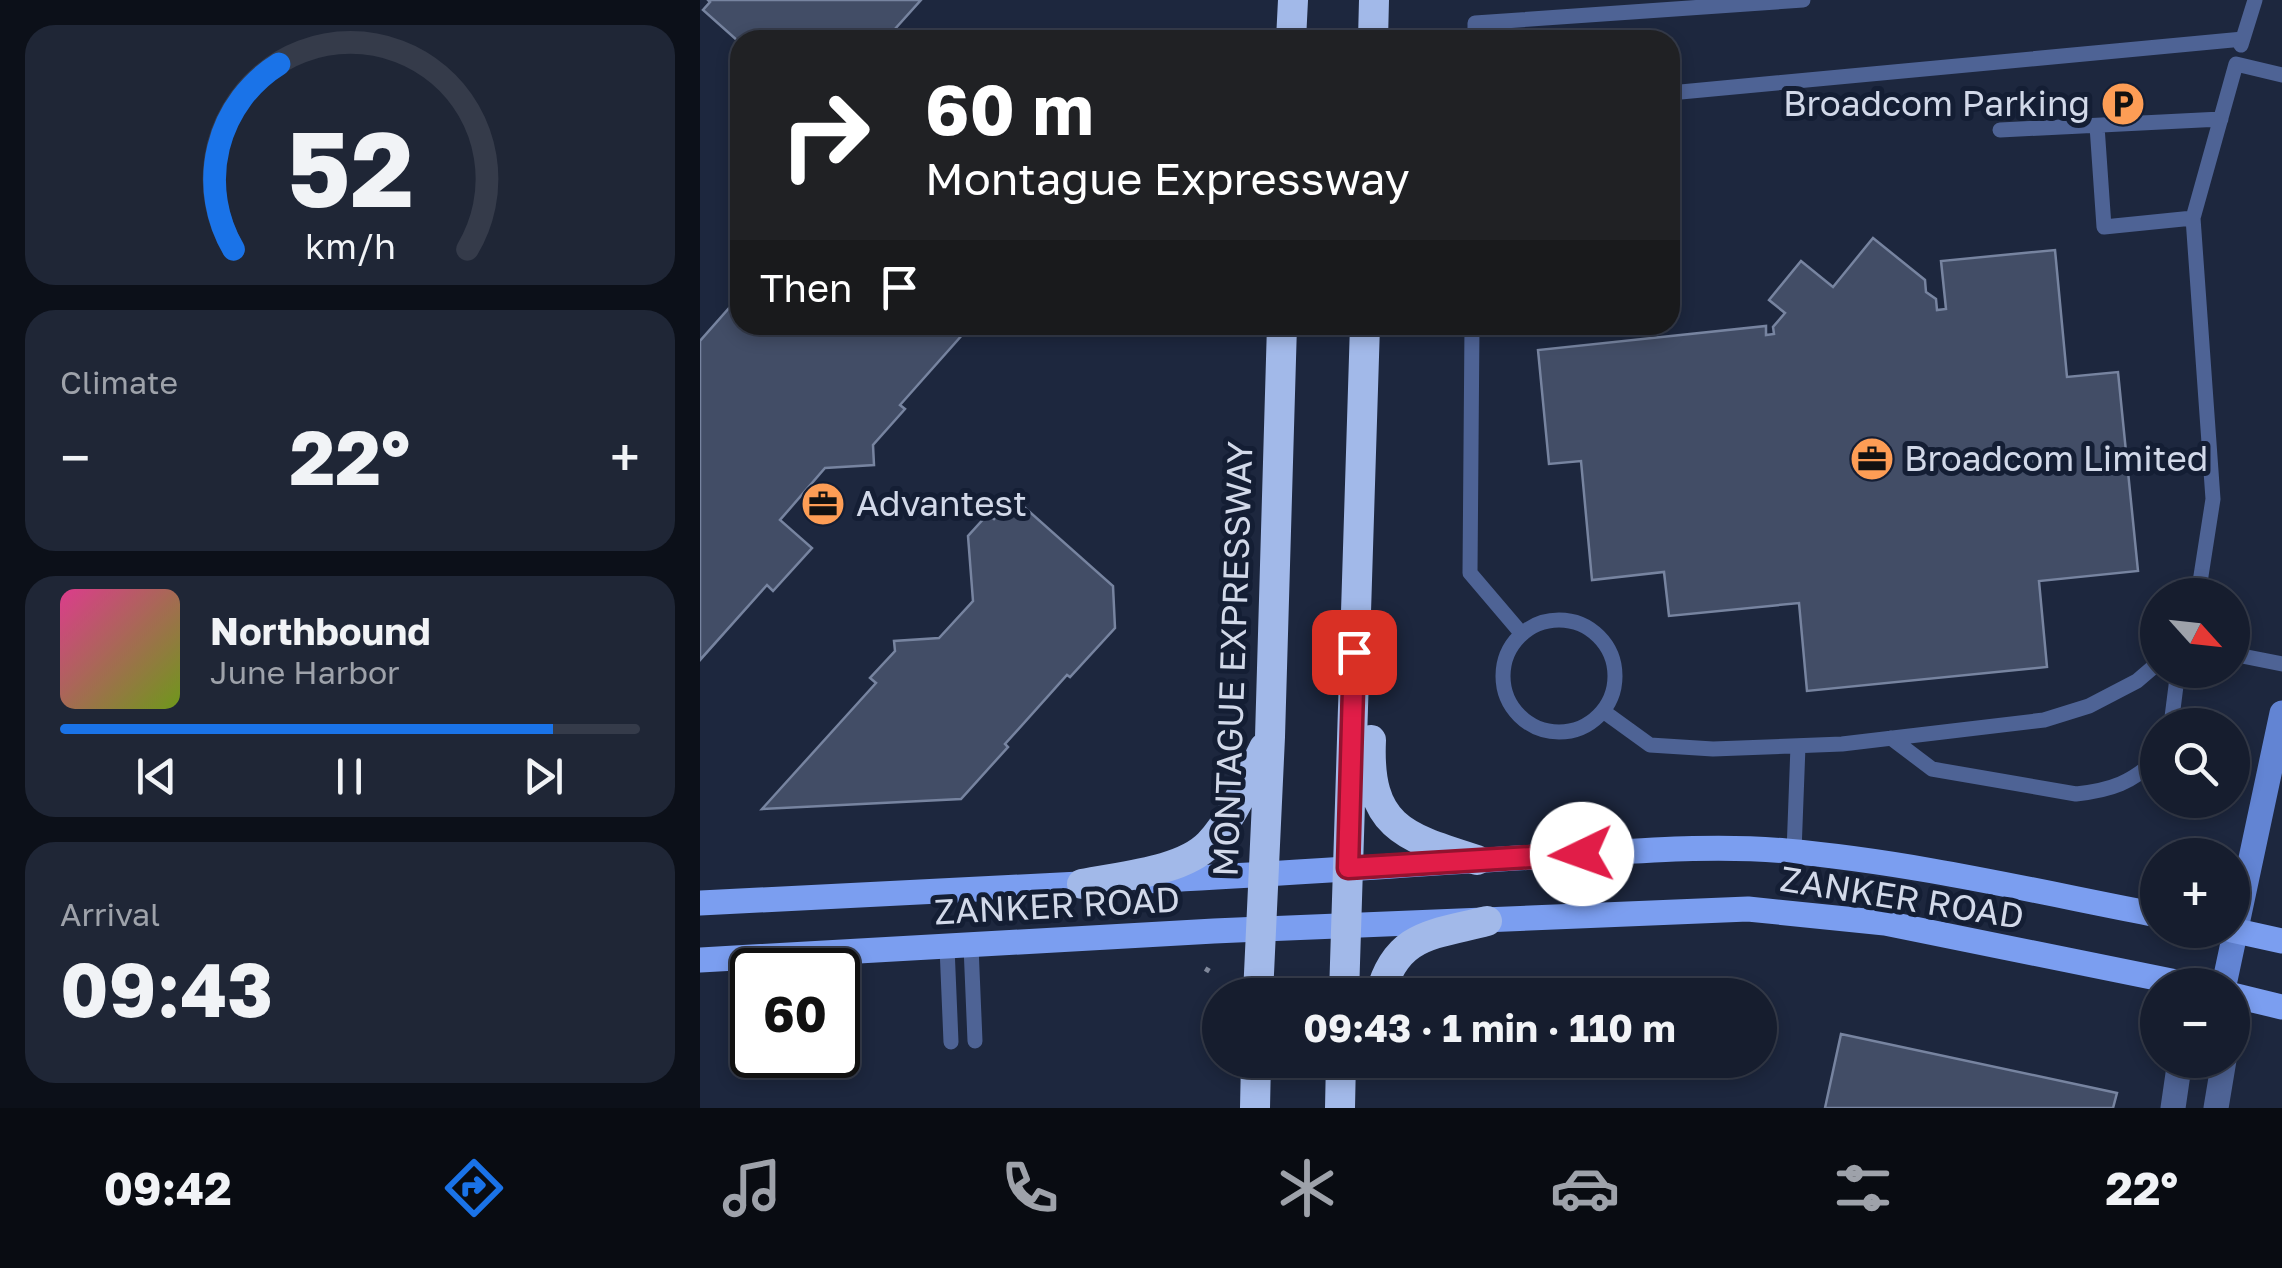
<!DOCTYPE html>
<meta charset="utf-8">
<style>
:root{--surface:#161d2e;--page:#1f2636;--text:#f1f3f6;--muted:#9ea2aa;--line:#353b4a;--accent:#1a73e8}
body{margin:0;font-family:"Golos Text",sans-serif;background:var(--page);color:var(--text);height:100vh;display:flex;flex-direction:column;font-size:38px;white-space:nowrap}
*{box-sizing:border-box;margin:0}
p{font-size:32px;color:var(--muted)}
.icon{flex:none;width:55px;height:55px;fill:none;stroke:currentColor;stroke-width:2;stroke-linecap:round;stroke-linejoin:round}
.map{position:relative;flex:1;overflow:hidden}
.panel{display:flex;flex-direction:column;gap:25px;padding:25px;background:#0c1019;width:700px}
.panel>*{flex:none}
.banner{position:absolute;left:30px;top:30px;width:950px;height:305px;border-radius:30px;box-shadow:0 5px 15px #0003,0 0 0 2px var(--line);background:#202124;color:#fff;overflow:hidden}
.needle{width:65px;rotate:117deg}
.fabs{position:absolute;left:1440px;top:578px;display:grid;gap:20px}
.fabs a{display:grid;place-items:center;width:110px;height:110px;border-radius:50%;background:var(--surface);box-shadow:0 5px 15px #0003,0 0 0 2px var(--line);font-size:50px}
.speed{position:absolute;left:30px;top:948px;display:flex;gap:20px;font-size:50px;font-weight:700;text-align:center}
.speed>*{display:grid;place-content:center;width:130px;height:130px;border-radius:50%;background:var(--surface);box-shadow:0 5px 15px #0003,0 0 0 2px var(--line);line-height:1}
.speed .limit{border:5px solid #111;border-radius:15px;background:#fff;color:#111}
.pin{position:absolute;display:grid;place-items:center;width:85px;height:85px;color:#fff;margin:-42px;border-radius:20px;box-shadow:0 5px 15px #0006}
.me{position:absolute;width:110px;margin:-55px;rotate:267deg;stroke-linejoin:round;filter:drop-shadow(0 0 8px #0008)}
.turn{display:flex;align-items:center;gap:35px;height:210px;padding:0 30px;font-size:45px}
.turn .icon{width:130px;height:130px;stroke-width:2.5}
.turn b{display:block;font-size:70px;line-height:85px}
.then{display:flex;align-items:center;height:95px;padding:0 30px;background:#0003;gap:20px;font-size:38px}
.big{font-size:75px;font-weight:700;line-height:1.1}
.panel .tile{flex:1;display:flex;flex-direction:column;justify-content:center;gap:15px;min-width:0;padding:0 35px;border-radius:30px;background:var(--page)}
.panel .dial{align-items:center;gap:0}
.dial svg{height:260px;overflow:visible;fill:none;stroke:var(--line);stroke-width:7;stroke-linecap:round;text-anchor:middle}
.dial text{fill:var(--text);stroke:none}
.song{display:flex;align-items:center;gap:30px}
.cover{width:120px;height:120px;border-radius:15px;background:linear-gradient(135deg,hsl(330 70% 55%),hsl(80 70% 35%))}
.played{height:10px;border-radius:5px;background:linear-gradient(90deg,var(--accent) 85%,var(--line) 85%)}
.keys{display:flex;justify-content:space-around;direction:ltr}
.heat{display:flex;justify-content:space-between;align-items:center;font-size:55px;direction:ltr}
.trip{position:absolute;left:502px;top:978px;width:575px;height:100px;border-radius:50px;background:var(--surface);box-shadow:0 5px 15px #0003,0 0 0 2px var(--line);font-weight:700;line-height:100px;text-align:center}
.tab-bar{display:flex;height:160px;justify-content:space-around;align-items:center;background:#090c12;color:var(--muted)}
.tab-bar .icon{width:70px;height:70px}
.tab-bar .current{color:var(--accent)}
.tab-bar b{font-size:45px;color:var(--text)}
main{display:flex;flex:1;min-height:0}
.map>svg:first-child{display:block}
</style>
<main>
<section class="panel">
<div class="tile dial"><svg viewBox="0 0 100 80">
<path d="M14 69A42 42 0 1 1 86 69"/>
<path d="M14 69A42 42 0 0 1 28 12" stroke="#1a73e8"/>
<text x="50" y="56" font-size="32" font-weight="700">52</text>
<text x="50" y="72" font-size="11">km/h</text>
</svg></div>
<div class="tile"><p>Climate</p>
<div class="heat"><a>−</a><b class="big">22°</b><a>+</a></div>
</div>
<div class="tile">
<div class="song"><i class="cover"></i><div><b>Northbound</b><p>June Harbor</p></div></div>
<div class="played"></div>
<div class="keys"><svg class="icon" aria-label="previous" viewBox="0 0 24 24"><path d="M18 5L8 12l10 7zM5 5v14"/></svg><svg class="icon" aria-label="pause" viewBox="0 0 24 24"><path d="M8 5v14M16 5v14"/></svg><svg class="icon" aria-label="next" viewBox="0 0 24 24"><path d="M6 5l10 7-10 7zM19 5v14"/></svg></div>
</div>
<div class="tile"><p>Arrival</p><b class="big">09:43</b></div>
</section>
<div class="map">
<svg width="1582" height="1108" viewBox="0 0 1582 1108">
<rect width="100%" height="100%" fill="#1d273e"/>
<!-- building -->
<path fill="#424d66" stroke="#7784a0" stroke-width="2.5" d="M8,0H221L185,40H53L46,34L39,42L3,10L10,2Z
M1173,238L1225,280L1226,292L1236,299L1237,310L1246,309L1241,261L1355,250L1367,377L1418,372L1438,571L1339,581L1347,667L1107,691L1099,603L969,616L964,572L892,580L881,461L849,464L838,350L1066,326V335L1074,334L1073,327L1085,313L1069,300L1101,261L1133,287Z
M37,299H40V325H271L200,405L205,409L173,445L174,465L125,468L80,520L112,548L73,591L67,585L0,660V341Z
M314,498L413,586L415,628L370,677L367,675L305,744L308,747L261,799L62,809L176,683L170,678L195,651L194,641L239,638L273,601L268,536L288,514L294,519Z
M1141,1034L1417,1093L1413,1108H1125Z"/>
<g fill="none" stroke-linecap="round" stroke-linejoin="round">
<!-- path -->
<path stroke="#7f879a" stroke-width="5" stroke-dasharray="5 5" stroke-linecap="butt" d="M506,972L509,967L512,968"/>
<!-- lane -->
<path stroke="#4e6395" stroke-width="15" d="M775,40V23L1103,0
M1541,45L1555,0
M970,93L1543,39
M1397,126L1404,227L1493,218
M1300,130L1521,119
M772,325L770,573L821,633
M1498,595L1513,499L1493,218L1536,64L1582,75
M803 676a56 56 0 1 1 112 0a56 56 0 1 1-112 0Z
M1532,654L1582,664
M903,711L950,745L1013,749L1142,744L1344,720L1389,706L1437,681L1458,663
M1471,725L1478,670
M1191,738L1232,769L1376,794C1412,790 1431,783 1458,758
M1094,852L1098,746
M271,946L275,1041
M247,947L251,1042"/>
<!-- street -->
<path stroke="#4e6395" stroke-width="25" d="M1473,1108L1480,1060
M1516,1108L1524,1060"/>
<!-- secondary -->
<path stroke="#6284d3" stroke-width="25" d="M1524,985L1582,713"/>
<!-- primary -->
<path stroke="#7b9ef0" stroke-width="25" d="M444,881C580,874 716,864 852,856C929,852 1008,844 1086,851C1211,862 1334,891 1458,915
M0,903L399,883
M1532,930L1582,941
M0,960L514,931L1048,909L1185,923L1491,985
M1532,995L1582,1007"/>
<!-- highway -->
<path stroke="#a2b9e9" stroke-width="30" d="M591,40L593,0
M673,40L674,0
M671,740C667,827 704,837 777,860
M382,884C420,876 482,872 509,844C532,820 549,778 564,748
M558,995L570,737L582,325
M644,995L665,325
M680,995C696,933 733,935 787,921
M555,1108L556,1060
M640,1108L641,1060"/>
</g>
<g fill="none" stroke-linecap="round" stroke-linejoin="round">
<defs>
<path id="route" d="M654,652L648,868L882,854"/>
</defs>
<!-- route casing -->
<use href="#route" stroke="#92132f" stroke-width="25"/>
<!-- route -->
<use href="#route" stroke="#e11d48" stroke-width="18"/>
</g>
<!-- icons -->
<defs>
<symbol id="parking-disc" viewBox="-11 -11 22 22"><circle r="9.5" fill="#fd9d55" stroke="#141e34"/><path d="M-3.5-5.5H1a3.5 3.5 0 0 1 0 7H-1V5.5H-3.5ZM-1-3.4V-.6H.8a1.4 1.4 0 0 0 0-2.8Z" fill="#111"/></symbol>
<symbol id="office-disc" viewBox="-11 -11 22 22"><circle r="9.5" fill="#fd9d55" stroke="#141e34"/><path d="M-6-3h4V-5.5h4V-3h4V5H-6ZM-1-4.5V-3h2v-1.5ZM-6 0V1H6V0Z" fill="#111"/></symbol>
</defs>
<g fill-rule="evenodd">
<use href="#parking-disc" x="1398" y="79" width="50" height="50"/>
<use href="#office-disc" x="1147" y="434" width="50" height="50"/>
<use href="#office-disc" x="98" y="479" width="50" height="50"/>
</g>
<g text-anchor="middle" stroke-width="10" stroke-linejoin="round" paint-order="stroke">
<!-- poi labels -->
<g font-size="35" fill="#d2d9e9" stroke="#141e34" text-anchor="start">
<text x="1390" y="116" text-anchor="end">Broadcom Parking</text>
<text x="1204" y="471">Broadcom Limited</text>
<text x="156" y="516">Advantest</text>
</g>
<!-- street labels -->
<g font-size="35" fill="#d2d9e9" stroke="#141e34">
<text transform="translate(533 659) rotate(-88)" y="12">MONTAGUE EXPRESSWAY</text>
<text transform="translate(1202 898) rotate(9)" y="12">ZANKER ROAD</text>
<text transform="translate(357 906) rotate(-3)" y="12">ZANKER ROAD</text>
</g>
</g>
</svg>
<div class="fabs">
<a><svg class="needle" viewBox="-14 -14 28 28"><path d="M0-13l5 13h-10z" fill="#e53935"/><path d="M0 13l5-13h-10z" fill="#9ea2aa"/></svg></a>
<a><svg class="icon" aria-label="search" viewBox="0 0 24 24"><circle cx="10" cy="10" r="6"/><path d="M15 15l6 6"/></svg></a>
<a>+</a>
<a>−</a>
</div>
<div class="speed"><div class="limit">60</div></div>
<div class="pin" style="left:654px;top:652px;background:#d93025"><svg class="icon" aria-label="arrive" viewBox="0 0 24 24"><path d="M6 21V4h12l-3 4 3 4H6"/></svg></div>
<svg class="me" style="left:882px;top:854px" viewBox="-20 -20 40 40"><circle r="19" fill="#fff"/><path d="M0-13L10 11 0 6-10 11z" fill="#e11d48"/></svg>
<div class="trip">09:43 · 1 min · 110 m</div>
<div class="banner">
<div class="turn"><svg class="icon" aria-label="right" viewBox="0 0 24 24"><path d="M7 20v-9h11M14 6l5 5-5 5"/></svg><div><b>60 m</b>Montague Expressway</div></div>
<div class="then">Then<svg class="icon" aria-label="arrive" viewBox="0 0 24 24"><path d="M6 21V4h12l-3 4 3 4H6"/></svg></div>
</div>
</div>
</main>
<nav class="tab-bar">
<b>09:42</b>
<svg class="icon current" aria-label="directions" viewBox="0 0 24 24"><path d="M12 3l9 9-9 9-9-9zM9 14v-3h6M13 9l2 2-2 2"/></svg>
<svg class="icon" aria-label="music" viewBox="0 0 24 24"><path d="M9 18V5l10-2v13"/><circle cx="6" cy="18" r="3"/><circle cx="16" cy="16" r="3"/></svg>
<svg class="icon" aria-label="phone" viewBox="0 0 24 24"><path d="M5 4h4l2 5-3 2q2 4 5 5l2-3 5 2v4C11 20 4 13 5 4z"/></svg>
<svg class="icon" aria-label="climate" viewBox="0 0 24 24"><path d="M12 3v18M4 7l16 10M4 17L20 7"/></svg>
<svg class="icon" aria-label="car" viewBox="0 0 24 24"><path d="M5 17H2v-5l4-1 3-4h7l3 4 3 1v5h-3M9 17h6M6 11h13"/><circle cx="7" cy="17" r="2"/><circle cx="17" cy="17" r="2"/></svg>
<svg class="icon" aria-label="filters" viewBox="0 0 24 24"><path d="M4 7h16M4 17h16"/><circle cx="9" cy="7" r="2"/><circle cx="15" cy="17" r="2"/></svg>
<b>22°</b>
</nav>
